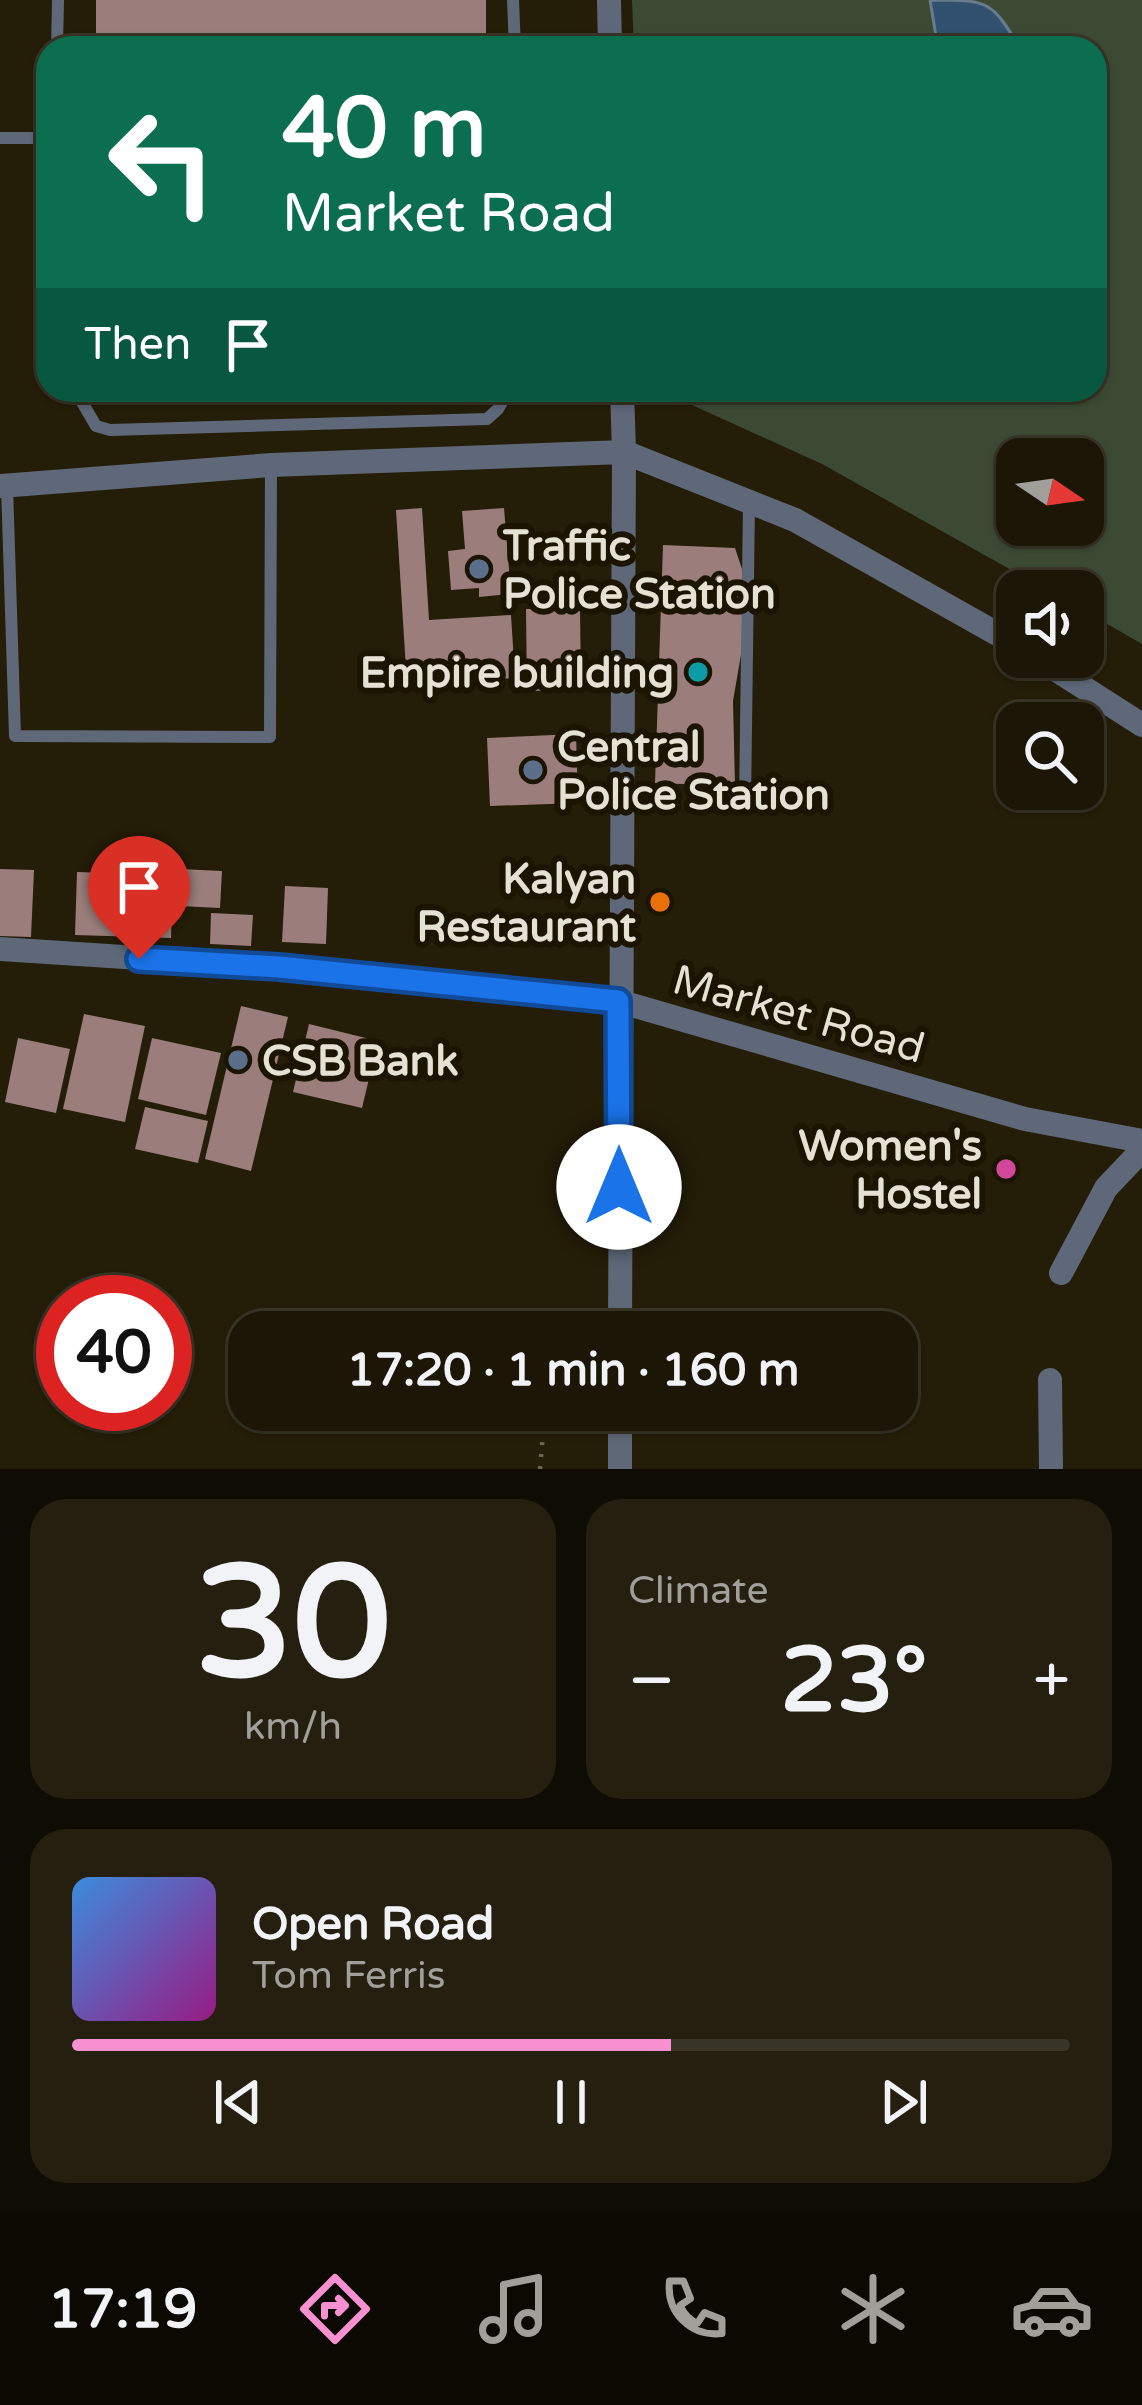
<!DOCTYPE html>
<meta charset="utf-8">
<style>
:root{--surface:#1b1605;--page:#241f0f;--text:#f1f3f6;--muted:#a09f9a;--line:#393527;--accent:#f690d0}
body{margin:0;font-family:"Varela Round",sans-serif;background:var(--page);color:var(--text);height:100vh;display:flex;flex-direction:column;font-size:45px;white-space:nowrap}
*{box-sizing:border-box;margin:0}
p{font-size:39px;color:var(--muted)}
.icon{flex:none;width:66px;height:66px;fill:none;stroke:currentColor;stroke-width:2;stroke-linecap:round;stroke-linejoin:round}
.map{position:relative;height:1469px;overflow:hidden}
.drawer{display:flex;flex-direction:column;gap:30px;padding:30px;background:#0f0c03;flex:1}
.drawer>*{flex:none}
.guide{position:absolute;left:36px;top:36px;width:1071px;height:366px;border-radius:36px;box-shadow:0 3px 9px #0004,0 0 0 3px var(--line);background:#0b6e4f;color:#fff;overflow:hidden}
.needle{width:78px;rotate:103deg}
.fabs{position:absolute;left:996px;top:438px;display:grid;gap:24px}
.fabs a{display:grid;place-items:center;width:108px;height:108px;border-radius:24px;background:var(--surface);box-shadow:0 3px 9px #0004,0 0 0 3px var(--line);font-size:60px}
.speed{position:absolute;left:36px;top:1275px;display:flex;gap:24px;font-size:60px;font-weight:700;text-align:center}
.speed>*{display:grid;place-content:center;width:156px;height:156px;border-radius:50%;background:var(--surface);box-shadow:0 3px 9px #0004,0 0 0 3px var(--line);line-height:1}
.speed .limit{border:18px solid #d22;background:#fff;color:#111}
.pin{position:absolute;display:grid;place-items:center;width:102px;height:102px;color:#fff;margin:-123px -51px;border-radius:50% 50% 50% 0;rotate:-45deg;box-shadow:0 0 12px #0007}
.pin .icon{rotate:45deg}
.me{position:absolute;width:132px;margin:-66px;rotate:0deg;stroke-linejoin:round;filter:drop-shadow(0 0 9px #0008)}
.turn{display:flex;align-items:center;gap:42px;height:252px;padding:0 48px;font-size:54px}
.turn .icon{width:156px;height:156px;stroke-width:2.5}
.turn b{display:block;font-size:84px;line-height:102px}
.then{display:flex;align-items:center;height:114px;padding:0 48px;background:#0003;gap:24px;font-size:45px}
.big{font-size:90px;font-weight:800;line-height:1.1}
.drawer .tile{flex:1;display:flex;flex-direction:column;justify-content:center;gap:18px;min-width:0;padding:0 42px;border-radius:36px;background:var(--page)}
.drawer .dial{align-items:center;gap:0}
.dial b{font-size:156px;line-height:1}
.song{display:flex;align-items:center;gap:36px}
.cover{width:144px;height:144px;border-radius:18px;background:linear-gradient(135deg,hsl(210 70% 55%),hsl(310 70% 35%))}
.played{height:12px;border-radius:6px;background:linear-gradient(90deg,var(--accent) 60%,var(--line) 60%)}
.keys{display:flex;justify-content:space-around;direction:ltr}
.heat{display:flex;justify-content:space-between;align-items:center;font-size:66px;direction:ltr}
.drawer .tiles{flex:1;display:grid;gap:30px;grid-template-columns:1fr 1fr}
.tile:last-child{grid-column:span 2}
.trip{position:absolute;left:228px;top:1311px;width:690px;height:120px;border-radius:36px;background:var(--surface);box-shadow:0 3px 9px #0004,0 0 0 3px var(--line);font-weight:800;line-height:120px;text-align:center}
.tab-bar{display:flex;height:192px;justify-content:space-around;align-items:center;background:#0b0902;color:var(--muted)}
.tab-bar .icon{width:84px;height:84px}
.tab-bar .current{color:var(--accent)}
.tab-bar b{font-size:54px;color:var(--text)}
.map>svg:first-child{display:block}
</style>
<div class="map">
<svg width="1142" height="1469" viewBox="0 0 1142 1469">
<rect width="100%" height="100%" fill="#241d07"/>
<!-- green -->
<path fill="#3c4a34" fill-rule="evenodd" d="M632,0H1142V644L1083,610V591H1049L822,464L659,390H1095V48H634ZM1017,459H1083V525H1017Z"/>
<!-- water -->
<path fill="#32506f" stroke="#687c8d" stroke-width="3" d="M930,0C989,0 991,0 1020,48H938Z"/>
<!-- building -->
<path fill="#9b7e7b" d="M96,0H486V48H96Z
M422,508L429,620L511,615L515,678L407,685L396,510Z
M504,508L511,594L479,597V588L451,590L448,551L465,549L462,511Z
M663,545L735,548L742,569L743,643L733,701L735,786L655,783Z
M526,609H580L581,690L527,691Z
M576,734L578,803L490,806L487,738Z
M0,869L34,870L31,937L0,936Z
M180,869L222,871L220,908L179,906Z
M77,872L173,875L171,938L75,935Z
M285,886L328,888L326,944L282,942Z
M211,913L253,915L251,946L210,944Z
M241,1006L288,1017L251,1171L205,1159Z
M84,1014L145,1026L125,1122L63,1109Z
M309,1024L378,1041L362,1108L293,1092Z
M18,1038L70,1049L56,1113L5,1102Z
M152,1038L221,1053L206,1115L138,1099Z
M145,1107L208,1121L198,1163L135,1149Z"/>
<g fill="none" stroke-linecap="round" stroke-linejoin="round">
<!-- path -->
<path stroke="#6c6754" stroke-width="4.5" stroke-dasharray="3 9" stroke-linecap="butt" d="M540,1469L545,1410"/>
<!-- service -->
<path stroke="#5e6878" stroke-width="12" d="M513,0L515,48
M57,48L58,0
M0,138H48
M75,390L96,426L110,430L487,419L498,409L509,390
M7,486L15,736L270,737L271,465
M745,803L749,503"/>
<!-- minor -->
<path stroke="#5e6878" stroke-width="24" d="M609,0L610,48
M622,390L624,452
M1061,1273L1106,1188L1142,1150
M1050,1380L1051,1469"/>
<!-- tertiary -->
<path stroke="#5e6878" stroke-width="24" d="M0,486L271,465L624,452L795,520L1017,645
M1036,657L1142,725
M0,949L279,967L618,1001L1025,1119L1142,1141
M620,1332L624,452
M620,1410V1469"/>
</g>
<g fill="none" stroke-linecap="round" stroke-linejoin="round">
<defs>
<path id="route" d="M139,959L279,967L618,1001L619,1187"/>
</defs>
<!-- route casing -->
<use href="#route" stroke="#114b97" stroke-width="30"/>
<!-- route -->
<use href="#route" stroke="#1a73e8" stroke-width="21"/>
</g>
<!-- markers -->
<g fill="#5c6f8a" stroke="#1a1401" stroke-width="4.5">
<circle cx="479" cy="569" r="12"/>
<circle cx="533" cy="770" r="12"/>
<circle cx="238" cy="1060" r="12"/>
</g>
<circle fill="#0f9aa8" stroke="#1a1401" stroke-width="4.5" cx="698" cy="672" r="12"/>
<circle fill="#e8710a" stroke="#1a1401" stroke-width="4.5" cx="660" cy="902" r="12"/>
<circle fill="#d1479c" stroke="#1a1401" stroke-width="4.5" cx="1006" cy="1169" r="12"/>
<g text-anchor="middle" stroke-width="12" stroke-linejoin="round" paint-order="stroke">
<!-- poi labels -->
<g font-size="42" font-weight="bold" fill="#e5e1d4" stroke="#1a1401" text-anchor="start">
<text x="503" y="560">Traffic<tspan x="503" dy="48">Police Station</tspan></text>
<text x="674" y="687" text-anchor="end">Empire building</text>
<text x="557" y="761">Central<tspan x="557" dy="48">Police Station</tspan></text>
<text x="636" y="893" text-anchor="end">Kalyan<tspan x="636" dy="48">Restaurant</tspan></text>
<text x="262" y="1075">CSB Bank</text>
<text x="982" y="1160" text-anchor="end">Women's<tspan x="982" dy="48">Hostel</tspan></text>
</g>
<!-- street labels -->
<g font-size="42" fill="#e5e1d4" stroke="#1a1401">
<text transform="translate(799 1013) rotate(16)" y="15">Market Road</text>
</g>
</g>
</svg>
<div class="fabs">
<a><svg class="needle" viewBox="-14 -14 28 28"><path d="M0-13l5 13h-10z" fill="#e53935"/><path d="M0 13l5-13h-10z" fill="#a09f9a"/></svg></a>
<a><svg class="icon" aria-label="sound" viewBox="0 0 24 24"><path d="M4 9h4l5-4v14l-5-4H4zM17 9q2 3 0 6"/></svg></a>
<a><svg class="icon" aria-label="search" viewBox="0 0 24 24"><circle cx="10" cy="10" r="6"/><path d="M15 15l6 6"/></svg></a>
</div>
<div class="speed"><div class="limit">40</div></div>
<div class="pin" style="left:139px;top:959px;background:#d93025"><svg class="icon" aria-label="arrive" viewBox="0 0 24 24"><path d="M6 21V4h12l-3 4 3 4H6"/></svg></div>
<svg class="me" style="left:619px;top:1187px" viewBox="-20 -20 40 40"><circle r="19" fill="#fff"/><path d="M0-13L10 11 0 6-10 11z" fill="#1a73e8"/></svg>
<div class="trip">17:20 · 1 min · 160 m</div>
<div class="guide">
<div class="turn"><svg class="icon" aria-label="left" viewBox="0 0 24 24"><path d="M17 20v-9H6M10 6l-5 5 5 5"/></svg><div><b>40 m</b>Market Road</div></div>
<div class="then">Then<svg class="icon" aria-label="arrive" viewBox="0 0 24 24"><path d="M6 21V4h12l-3 4 3 4H6"/></svg></div>
</div>
</div>
<section class="drawer">
<div class="tiles">
<div class="tile dial"><b>30</b><p>km/h</p></div>
<div class="tile"><p>Climate</p>
<div class="heat"><a>−</a><b class="big">23°</b><a>+</a></div>
</div>
<div class="tile">
<div class="song"><i class="cover"></i><div><b>Open Road</b><p>Tom Ferris</p></div></div>
<div class="played"></div>
<div class="keys"><svg class="icon" aria-label="previous" viewBox="0 0 24 24"><path d="M18 5L8 12l10 7zM5 5v14"/></svg><svg class="icon" aria-label="pause" viewBox="0 0 24 24"><path d="M8 5v14M16 5v14"/></svg><svg class="icon" aria-label="next" viewBox="0 0 24 24"><path d="M6 5l10 7-10 7zM19 5v14"/></svg></div>
</div>
</div>
</section>
<nav class="tab-bar">
<b>17:19</b>
<svg class="icon current" aria-label="directions" viewBox="0 0 24 24"><path d="M12 3l9 9-9 9-9-9zM9 14v-3h6M13 9l2 2-2 2"/></svg>
<svg class="icon" aria-label="music" viewBox="0 0 24 24"><path d="M9 18V5l10-2v13"/><circle cx="6" cy="18" r="3"/><circle cx="16" cy="16" r="3"/></svg>
<svg class="icon" aria-label="phone" viewBox="0 0 24 24"><path d="M5 4h4l2 5-3 2q2 4 5 5l2-3 5 2v4C11 20 4 13 5 4z"/></svg>
<svg class="icon" aria-label="climate" viewBox="0 0 24 24"><path d="M12 3v18M4 7l16 10M4 17L20 7"/></svg>
<svg class="icon" aria-label="car" viewBox="0 0 24 24"><path d="M5 17H2v-5l4-1 3-4h7l3 4 3 1v5h-3M9 17h6M6 11h13"/><circle cx="7" cy="17" r="2"/><circle cx="17" cy="17" r="2"/></svg>
</nav>
